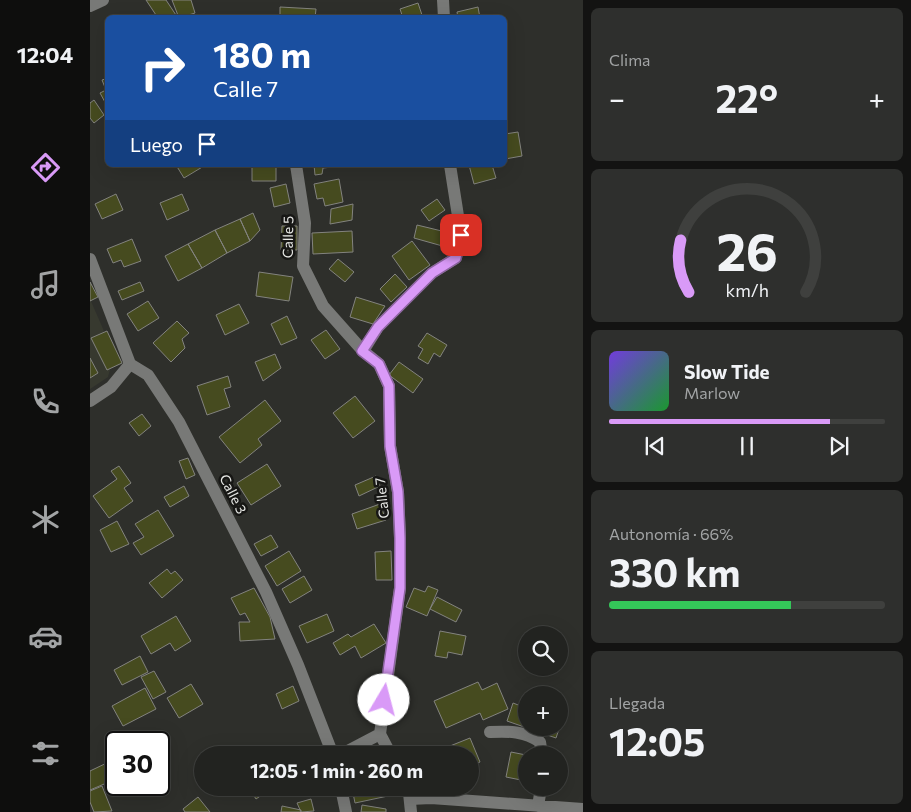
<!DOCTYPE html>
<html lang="es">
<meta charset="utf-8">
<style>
:root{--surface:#222320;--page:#2e2f2d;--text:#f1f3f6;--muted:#a2a4a5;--line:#3f403e;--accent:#d99af7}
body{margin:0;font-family:Commissioner,sans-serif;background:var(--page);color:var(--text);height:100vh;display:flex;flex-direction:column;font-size:19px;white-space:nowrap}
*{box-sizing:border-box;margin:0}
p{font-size:16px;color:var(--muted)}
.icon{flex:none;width:28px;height:28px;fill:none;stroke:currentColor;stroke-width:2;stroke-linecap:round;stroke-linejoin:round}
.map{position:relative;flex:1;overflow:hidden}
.side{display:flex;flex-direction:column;gap:8px;padding:8px;background:#131312;width:328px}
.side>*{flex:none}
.hud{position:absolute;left:15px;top:15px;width:402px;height:152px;border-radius:8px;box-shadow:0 5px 20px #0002,0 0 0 1px var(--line);background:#1a4fa0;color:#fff;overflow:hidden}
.fabs{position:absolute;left:428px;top:626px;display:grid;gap:10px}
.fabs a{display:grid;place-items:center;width:50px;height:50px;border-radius:50%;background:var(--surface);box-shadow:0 5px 20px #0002,0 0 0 1px var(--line);font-size:25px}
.speed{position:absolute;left:15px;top:731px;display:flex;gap:10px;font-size:25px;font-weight:700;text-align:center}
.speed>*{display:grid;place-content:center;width:65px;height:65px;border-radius:50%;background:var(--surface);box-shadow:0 5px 20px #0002,0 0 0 1px var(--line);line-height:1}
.speed .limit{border:2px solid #111;border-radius:8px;background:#fff;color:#111}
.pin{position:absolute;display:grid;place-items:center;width:42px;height:42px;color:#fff;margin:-21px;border-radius:10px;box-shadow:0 2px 8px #0006}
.me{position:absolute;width:55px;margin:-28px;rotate:8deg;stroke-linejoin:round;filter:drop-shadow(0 0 4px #0008)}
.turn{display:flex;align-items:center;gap:18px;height:105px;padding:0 25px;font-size:22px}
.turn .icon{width:65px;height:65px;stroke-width:2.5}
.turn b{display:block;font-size:35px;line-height:42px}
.then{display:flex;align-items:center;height:48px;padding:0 25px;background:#0003;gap:10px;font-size:19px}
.big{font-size:38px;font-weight:700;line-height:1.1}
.side .tile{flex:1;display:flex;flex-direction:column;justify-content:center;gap:8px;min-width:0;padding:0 18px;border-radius:8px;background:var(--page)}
.side .dial{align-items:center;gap:0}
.dial svg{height:130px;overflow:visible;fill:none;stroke:var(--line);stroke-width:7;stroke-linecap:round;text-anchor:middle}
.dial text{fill:var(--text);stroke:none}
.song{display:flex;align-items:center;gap:15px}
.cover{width:60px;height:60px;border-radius:8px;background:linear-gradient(135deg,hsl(260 70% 55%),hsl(130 70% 35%))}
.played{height:5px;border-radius:2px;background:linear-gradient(90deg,var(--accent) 80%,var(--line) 80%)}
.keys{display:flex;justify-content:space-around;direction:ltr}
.heat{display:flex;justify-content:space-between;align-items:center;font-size:28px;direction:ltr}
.charge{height:8px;border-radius:4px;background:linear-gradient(90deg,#34c759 66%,var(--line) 0)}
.trip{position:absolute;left:104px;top:746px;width:285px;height:50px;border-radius:25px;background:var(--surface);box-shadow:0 5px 20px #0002,0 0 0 1px var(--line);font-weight:700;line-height:50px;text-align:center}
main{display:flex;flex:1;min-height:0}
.tab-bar{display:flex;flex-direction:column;width:90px;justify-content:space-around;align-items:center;background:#0e0e0d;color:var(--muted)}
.tab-bar .icon{width:35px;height:35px}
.tab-bar .on{color:var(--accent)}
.tab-bar b{font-size:22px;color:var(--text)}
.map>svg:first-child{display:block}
</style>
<main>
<nav class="tab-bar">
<b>12:04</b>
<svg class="icon on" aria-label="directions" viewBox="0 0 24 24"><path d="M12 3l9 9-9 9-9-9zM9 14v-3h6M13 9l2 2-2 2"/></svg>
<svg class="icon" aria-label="music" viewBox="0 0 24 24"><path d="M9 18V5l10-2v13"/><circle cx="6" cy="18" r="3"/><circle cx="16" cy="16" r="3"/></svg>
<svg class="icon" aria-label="phone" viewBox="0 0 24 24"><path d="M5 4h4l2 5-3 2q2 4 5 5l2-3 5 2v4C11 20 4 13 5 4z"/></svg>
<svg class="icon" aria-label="climate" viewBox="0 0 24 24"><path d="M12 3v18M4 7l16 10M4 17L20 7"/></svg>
<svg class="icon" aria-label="car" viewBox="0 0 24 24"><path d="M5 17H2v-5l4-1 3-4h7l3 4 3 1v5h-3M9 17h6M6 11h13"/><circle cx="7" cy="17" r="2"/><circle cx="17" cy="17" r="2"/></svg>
<svg class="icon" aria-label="filters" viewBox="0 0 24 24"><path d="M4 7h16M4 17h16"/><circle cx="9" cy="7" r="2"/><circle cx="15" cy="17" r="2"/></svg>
</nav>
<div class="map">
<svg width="494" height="812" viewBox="0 0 494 812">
<rect width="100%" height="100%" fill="#2e2f2b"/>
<!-- built -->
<path fill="#37392f" d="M0,299L24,354L18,377L0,389Z"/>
<!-- building -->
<path fill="#464b1f" stroke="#83837f" d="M56,0H76L88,18H68Z
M82,0H101L105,13L89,18Z
M328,3L333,18H313L310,9Z
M190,7L226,9L225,18H190Z
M388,7L390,18H368L367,12Z
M18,78V103L16,104L10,93L16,90L12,80Z
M4,100L14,115L4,123L0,118V103Z
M428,132L432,156L415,159V134Z
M86,165H114V166L94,178Z
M162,165H186V181H162Z
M224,165H252V166L233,168L232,174L225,175Z
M379,165H402L406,178L384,184Z
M249,179L253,202L235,206L233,198L227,199L224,184Z
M196,184L200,203L184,207L180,188Z
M26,194L33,210L12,219L5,204Z
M92,194L99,210L77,220L70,203Z
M347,199L355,210L339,221L331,210Z
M263,204L262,220L240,224L241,209Z
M163,213L170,230L160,241L150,219Z
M150,219L160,241L137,253L125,230Z
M327,225L360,233L356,247L324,238Z
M192,226H207V250H191Z
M125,230L137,253L112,268L98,244Z
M262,231L263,252L223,254L222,233Z
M42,239L51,261L34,267L31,260L23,263L17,249Z
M322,241L340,265L319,280L302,256Z
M98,244L112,268L88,281L75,256Z
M248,259L264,272L255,282L239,269Z
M169,272L203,277L199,301L166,296Z
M305,274L317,287L301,302L290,289Z
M0,282L8,297L0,301Z
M50,282L54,291L32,300L28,291Z
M266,297L295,306L283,324L260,317Z
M58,301L69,318L48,331L37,314Z
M149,304L159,323L135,335L126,315Z
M197,316L207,338L191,345L181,324Z
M87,321L99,333L92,339L95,348L81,362L63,343Z
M236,330L250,349L235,359L221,340Z
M17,331L32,363L17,370L1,338Z
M337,333L357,345L350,357L344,353L338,364L328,358L333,349L328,346Z
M185,354L191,368L173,381L165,362Z
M0,358L8,373L0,378Z
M309,362L333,379L323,393L299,375Z
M138,376L141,387L134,389L140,407L117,415L107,386Z
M265,396L285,421L263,438L243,413Z
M175,400L191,421L168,439L172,445L150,463L129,437Z
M52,414L61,426L49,436L39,423Z
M98,458L105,475L96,479L89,461Z
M177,464L191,486L161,505L147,483Z
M29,466L41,483L34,488L43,501L19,518L3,496L27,479L21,471Z
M286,476L290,486L269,496L265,485Z
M94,486L99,496L80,507L74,497Z
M290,504L296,520L267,529L262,514Z
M68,510L84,536L51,555L43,543L54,537L45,524Z
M27,521L39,544L21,552L10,530Z
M181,535L188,547L171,556L164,544Z
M199,551L211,571L187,586L175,566Z
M301,551L302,580H286L285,552Z
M77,569L81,574L85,571L93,580L72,598L59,583Z
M214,576L222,590L200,603L192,589Z
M338,586L348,590L337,616L316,607L324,588L335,592Z
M164,588L180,617L185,639L150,641L149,622H160L155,613L150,615L141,598Z
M347,597L372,610L366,622L340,609Z
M237,614L244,631L217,643L209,626Z
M86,616L101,641L85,651L80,643L61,654L51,636Z
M284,624L296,643L271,658L265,646L250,655L243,643L258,634L261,637Z
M350,631L376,636L372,655L358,652L357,658L345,656Z
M50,656L58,672L32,685L24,670Z
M64,671L76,692L63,699L51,677Z
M388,682L392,690L407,683L418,709L393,720L390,713L356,728L344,701Z
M101,684L113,704L89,718L77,698Z
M203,686L209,701L192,709L186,694Z
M55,688L66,709L33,726L22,706Z
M423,703L436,708V728H469V719L472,720L466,738L417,721Z
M380,738L390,762L380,766V755H352L350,750Z
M421,752L436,755V781L416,777Z
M23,760L26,768V779L0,790V771Z
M12,786L22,811L4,812L0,802V791Z
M159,788H182L166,799Z
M262,788H297L298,796L265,803Z
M108,797L120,812H95L93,809Z
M221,799L224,811L211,812L207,803Z
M272,805L296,809V812H271Z
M192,806L211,810V812H191Z"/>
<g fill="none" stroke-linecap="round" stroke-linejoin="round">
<!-- minor -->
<path stroke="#787977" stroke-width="12" d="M353,0L354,18
M0,6L13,0
M206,165L215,223L213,266L233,306L273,351L289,364L299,386L300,446L308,492L310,538V588L290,734L301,755
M0,259L40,364L58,375L89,422L176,592L208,665L243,755
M273,351L288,327L342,273L366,258L371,235L360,165
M0,401L21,387L40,364
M400,732C418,731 435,731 450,742L452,755
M250,755L290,734
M251,788L256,812
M316,788L319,793L321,812
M320,799L341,798L494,809
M448,806L451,788"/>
</g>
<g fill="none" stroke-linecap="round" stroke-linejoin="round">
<defs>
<path id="route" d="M294,700L310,588V538L308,492L300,446L299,386L289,364L272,351L288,327L342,273L366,258L371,235"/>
</defs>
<!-- route casing -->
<use href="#route" stroke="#8d64a1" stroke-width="12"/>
<!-- route -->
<use href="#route" stroke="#d99af7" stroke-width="9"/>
</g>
<g text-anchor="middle" stroke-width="5" stroke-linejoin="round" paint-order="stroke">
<!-- street labels -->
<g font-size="14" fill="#e7e8e5" stroke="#171715">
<text transform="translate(198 237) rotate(-89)" y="5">Calle 5</text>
<text transform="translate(143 494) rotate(63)" y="5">Calle 3</text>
<text transform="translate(292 498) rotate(-96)" y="5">Calle 7</text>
</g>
</g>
</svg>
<div class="fabs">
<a><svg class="icon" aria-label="search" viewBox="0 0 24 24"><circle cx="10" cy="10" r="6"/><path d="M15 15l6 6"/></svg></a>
<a>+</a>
<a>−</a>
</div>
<div class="speed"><div class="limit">30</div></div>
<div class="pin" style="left:371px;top:235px;background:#d93025"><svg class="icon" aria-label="arrive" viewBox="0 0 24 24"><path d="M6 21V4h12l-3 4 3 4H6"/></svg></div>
<svg class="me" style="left:294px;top:700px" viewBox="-20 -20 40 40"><circle r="19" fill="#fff"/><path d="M0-13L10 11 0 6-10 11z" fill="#d99af7"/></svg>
<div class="trip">12:05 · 1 min · 260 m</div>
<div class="hud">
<div class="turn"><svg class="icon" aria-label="right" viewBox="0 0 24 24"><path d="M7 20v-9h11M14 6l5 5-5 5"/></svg><div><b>180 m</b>Calle 7</div></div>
<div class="then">Luego<svg class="icon" aria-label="arrive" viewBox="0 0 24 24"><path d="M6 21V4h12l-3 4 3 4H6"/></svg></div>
</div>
</div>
<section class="side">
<div class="tile"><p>Clima</p>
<div class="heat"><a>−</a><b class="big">22°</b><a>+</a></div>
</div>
<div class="tile dial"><svg viewBox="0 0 100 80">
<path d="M14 69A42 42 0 1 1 86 69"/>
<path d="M14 69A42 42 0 0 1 9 37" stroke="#d99af7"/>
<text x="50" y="56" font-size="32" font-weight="700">26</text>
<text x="50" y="72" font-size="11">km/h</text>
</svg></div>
<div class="tile">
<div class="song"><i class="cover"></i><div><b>Slow Tide</b><p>Marlow</p></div></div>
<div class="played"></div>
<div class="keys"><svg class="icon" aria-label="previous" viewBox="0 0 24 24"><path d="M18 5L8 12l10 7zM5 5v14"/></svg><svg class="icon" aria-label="pause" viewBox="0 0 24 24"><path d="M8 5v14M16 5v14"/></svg><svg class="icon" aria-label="next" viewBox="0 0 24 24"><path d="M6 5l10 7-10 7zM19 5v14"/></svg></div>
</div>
<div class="tile"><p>Autonomía · 66%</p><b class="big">330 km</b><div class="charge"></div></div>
<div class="tile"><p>Llegada</p><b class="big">12:05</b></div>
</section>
</main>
